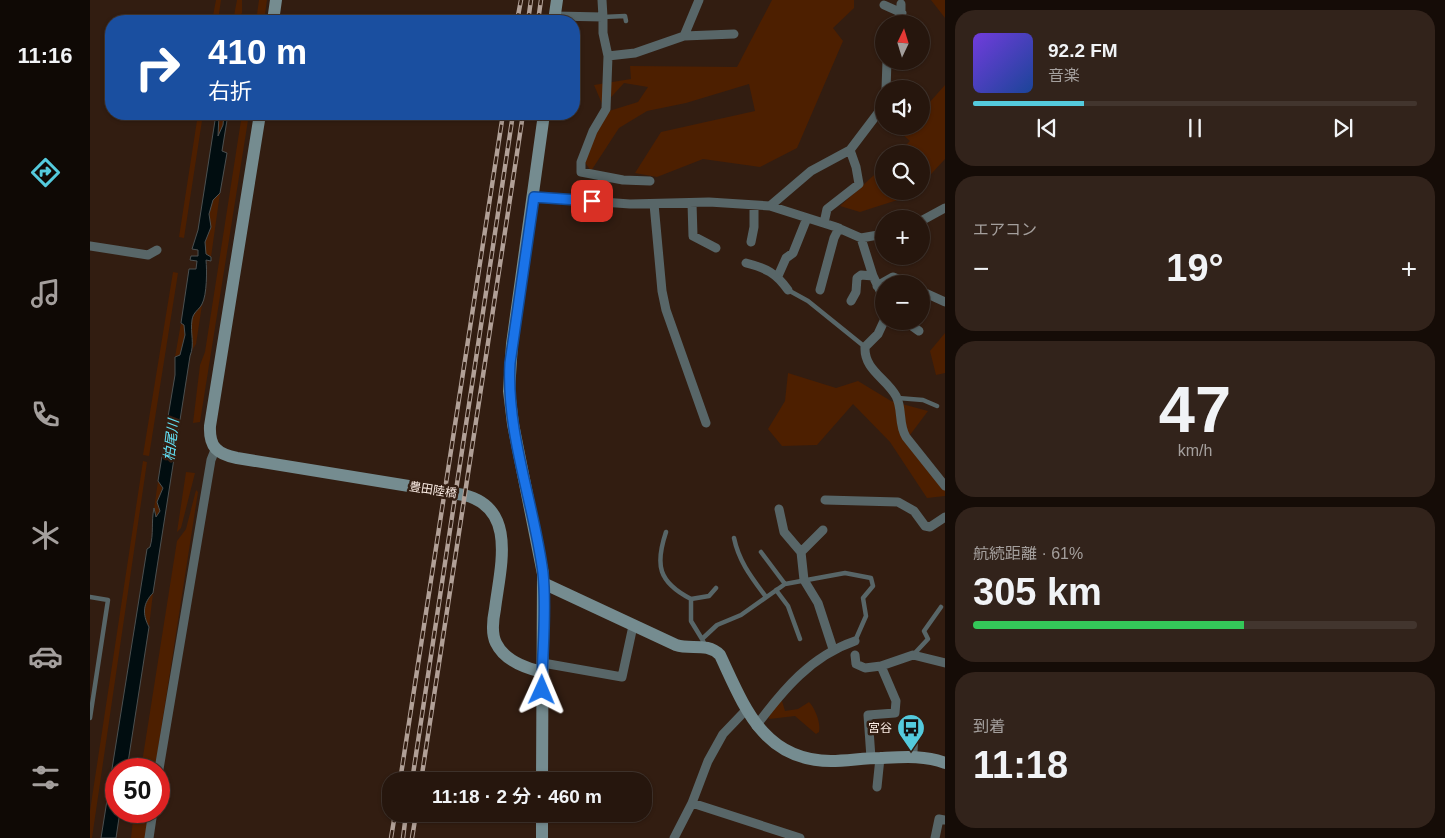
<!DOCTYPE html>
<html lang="ja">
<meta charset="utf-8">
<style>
:root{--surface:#26160d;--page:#32231b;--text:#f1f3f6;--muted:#a49f9d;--line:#42352e;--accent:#54cadd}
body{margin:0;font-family:Helvetica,"Noto Sans JP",sans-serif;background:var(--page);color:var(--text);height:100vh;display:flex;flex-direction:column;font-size:19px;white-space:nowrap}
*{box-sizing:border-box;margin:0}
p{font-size:16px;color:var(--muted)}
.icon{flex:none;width:28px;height:28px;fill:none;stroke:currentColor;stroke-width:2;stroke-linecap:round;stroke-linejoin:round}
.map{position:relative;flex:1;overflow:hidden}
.sheet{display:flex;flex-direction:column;gap:10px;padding:10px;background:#150c07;width:500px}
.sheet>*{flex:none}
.banner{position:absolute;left:15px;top:15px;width:475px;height:105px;border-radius:20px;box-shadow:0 1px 4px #0004,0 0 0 1px var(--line);background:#1a4fa0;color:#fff;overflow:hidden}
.needle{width:32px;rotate:4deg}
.controls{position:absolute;left:785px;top:15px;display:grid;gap:10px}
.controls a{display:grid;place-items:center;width:55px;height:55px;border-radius:50%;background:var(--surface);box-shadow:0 1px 4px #0004,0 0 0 1px var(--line);font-size:25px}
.speed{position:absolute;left:15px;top:758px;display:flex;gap:10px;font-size:25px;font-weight:700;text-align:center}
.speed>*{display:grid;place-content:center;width:65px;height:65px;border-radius:50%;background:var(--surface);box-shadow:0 1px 4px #0004,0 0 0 1px var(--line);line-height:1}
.speed .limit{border:8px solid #d22;background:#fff;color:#111}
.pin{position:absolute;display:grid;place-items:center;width:42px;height:42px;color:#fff;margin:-21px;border-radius:10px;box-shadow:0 2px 8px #0006}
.me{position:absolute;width:55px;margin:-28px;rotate:1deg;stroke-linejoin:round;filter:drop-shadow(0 0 4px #0008)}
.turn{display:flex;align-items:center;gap:18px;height:105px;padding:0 20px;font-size:22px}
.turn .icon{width:65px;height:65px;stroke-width:2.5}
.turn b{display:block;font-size:35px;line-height:42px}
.big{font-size:38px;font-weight:600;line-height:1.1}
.sheet .widget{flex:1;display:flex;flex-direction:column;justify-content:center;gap:8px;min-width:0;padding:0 18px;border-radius:20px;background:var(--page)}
.sheet .dial{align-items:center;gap:0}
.dial b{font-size:65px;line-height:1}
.song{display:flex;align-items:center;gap:15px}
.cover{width:60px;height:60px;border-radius:8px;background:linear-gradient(135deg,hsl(260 70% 55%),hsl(220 70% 35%))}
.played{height:5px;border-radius:2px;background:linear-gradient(90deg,var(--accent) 25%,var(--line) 25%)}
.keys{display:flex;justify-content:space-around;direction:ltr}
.heat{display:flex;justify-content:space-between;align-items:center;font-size:28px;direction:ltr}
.charge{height:8px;border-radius:4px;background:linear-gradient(90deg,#34c759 61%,var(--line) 0)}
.trip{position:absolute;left:292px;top:772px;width:270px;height:50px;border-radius:20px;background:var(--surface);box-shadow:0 1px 4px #0004,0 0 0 1px var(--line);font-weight:600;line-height:50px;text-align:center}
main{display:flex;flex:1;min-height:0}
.tab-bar{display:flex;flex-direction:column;width:90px;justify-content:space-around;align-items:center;background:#0f0905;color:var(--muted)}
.tab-bar .icon{width:35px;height:35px}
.tab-bar .active{color:var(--accent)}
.tab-bar b{font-size:22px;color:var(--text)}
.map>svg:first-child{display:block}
</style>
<main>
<nav class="tab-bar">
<b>11:16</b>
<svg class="icon active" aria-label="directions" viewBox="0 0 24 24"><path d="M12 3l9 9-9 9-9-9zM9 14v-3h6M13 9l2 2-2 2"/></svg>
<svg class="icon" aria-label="music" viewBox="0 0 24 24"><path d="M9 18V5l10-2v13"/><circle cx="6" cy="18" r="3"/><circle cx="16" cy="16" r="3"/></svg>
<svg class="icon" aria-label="phone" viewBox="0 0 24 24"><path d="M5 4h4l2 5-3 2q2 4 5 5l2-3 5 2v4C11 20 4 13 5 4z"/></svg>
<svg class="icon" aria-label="climate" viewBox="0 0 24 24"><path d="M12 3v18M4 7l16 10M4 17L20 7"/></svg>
<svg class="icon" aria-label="car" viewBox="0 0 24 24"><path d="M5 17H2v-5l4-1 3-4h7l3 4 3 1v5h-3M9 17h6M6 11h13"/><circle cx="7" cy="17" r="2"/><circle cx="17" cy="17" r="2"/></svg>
<svg class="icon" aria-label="filters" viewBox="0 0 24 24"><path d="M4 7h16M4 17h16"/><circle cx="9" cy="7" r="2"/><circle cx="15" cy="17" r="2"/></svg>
</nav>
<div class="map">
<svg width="855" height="838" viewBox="0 0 855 838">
<rect width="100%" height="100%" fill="#321d11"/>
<!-- green -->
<path fill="#4d1f00" d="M126,0H131L128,21H122Z
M147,0H152V13L146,21H143Z
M169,0H177L174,21H166Z
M682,0H764V8L743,28L753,41L707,148L670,167L613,159L567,177L545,173L571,132L665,111L659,84L596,103L557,111L529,128L501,171L494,161L506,131L519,111L548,102L558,87L534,83L513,106L504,85L541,79L540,66L647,67Z
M841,0H855V18Z
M855,85V159L831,185V154H807L820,141L803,126H831V112Z
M108,114H113L94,238L89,237Z
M129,114H134L133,125L128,136Z
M152,114H159L110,422L103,423L110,365L115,352Z
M794,166V191H826L823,195L770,212L750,206Z
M130,193L121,257L116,254L115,242L121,227L119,214L123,200Z
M83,272L88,273L59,456L53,455Z
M112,305L106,344L103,349C101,333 97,316 112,305Z
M91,323L94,325L95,335L90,356L85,357Z
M855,333V373L846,375L840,351Z
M698,373L746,388L768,381L801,401L838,411L820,435L855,488V496L837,498L800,442L763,404L727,445L692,446L678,429L695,401Z
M53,461L57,462L2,838H0V811Z
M96,472L105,473L91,528L87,532Z
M68,481L73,488L67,502L70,511L66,517L64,509Z
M106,490L108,492L65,769H51L87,541L96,529Z
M63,593L59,627C52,614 53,603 63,593Z
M692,701L695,711L708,709L719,702C725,708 731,723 729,732L726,734L705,716L679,719L678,716L688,702Z
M44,811H59L56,838H41Z"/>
<!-- water -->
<path fill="#010d10" stroke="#4c5050" d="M126,114H129L128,136L133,125L134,114H138L132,151L137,153L130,193L123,200L119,214L121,227L115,242L116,254L121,257V261L116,260C117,270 117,295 112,304C109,310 103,312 102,320C100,333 105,344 100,356L63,593C53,603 52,614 59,627L37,769H26V811H30L26,838H11L57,549L60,547C64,534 61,522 64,508L66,517L70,511L67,502L73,488L68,481L76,431L81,425L80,419L78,417L85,375V357L90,355L95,335L94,325L91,323L99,269H106L107,261L100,260L101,256H108V250L102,249L108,230Z"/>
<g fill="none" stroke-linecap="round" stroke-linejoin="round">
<!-- lane -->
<path stroke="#586668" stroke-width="4.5" d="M513,17L535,16L536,21
M698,290L718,301L775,347
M808,398L833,400L847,406
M576,532C565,565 568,582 601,599L619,596L626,588
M644,538C649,562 662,578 676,597
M671,552L695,584
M686,590L698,606L710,639
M0,597L18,600L0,718
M601,599V621L612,639
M615,645L612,639L627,625L651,615L695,584L755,573L781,578L783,586L773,598L776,616L765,641
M824,654L838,639L834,631L851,607
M825,756L826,738"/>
<!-- street -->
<path stroke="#586668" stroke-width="9" d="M794,5L812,13
M465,16L513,17L512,0
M513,17V33L518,56L516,109L503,131L491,162V172L533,180L560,181
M811,24V4
M594,36L609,0
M518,56L545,53L594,36L644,34
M796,89L797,61
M444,197L540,204L619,202L680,206L746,227L771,238L794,234
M602,203L603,236L626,248
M564,204L572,291L576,310L616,423
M680,206L721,171L760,150L788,113L794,95
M831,221L855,208
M734,223L737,209L769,184L766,167L760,150
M771,238L783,276L794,299
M661,242L664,227V205
M0,246L58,255L67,250
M656,263C676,268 686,273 698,290
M688,276L696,258L703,253L717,218
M787,286L803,277L820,284
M730,290L744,238L749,228
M831,291L855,302
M761,301L766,292L767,278L771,275L783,276
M794,321L788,334L775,347C774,370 796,378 806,396C813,409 808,424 816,437L855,486
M815,321L829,331
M735,500L808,502L824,511L835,526L840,527L855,517
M689,509L694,532L711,552L714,580L728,603L743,649
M711,552L733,530
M765,655L766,664L775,668L791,666L823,655L855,663
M453,663L532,677L543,626
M666,726C693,690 721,656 765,641
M781,758L778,715L805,713L806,701L791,666
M69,769L121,460L125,450
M787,787L790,758
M602,803L710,838
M59,838L63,811
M584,838L602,803L618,761L633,734L656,710
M845,838L849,819L855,820"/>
<!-- secondary -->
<path stroke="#758c90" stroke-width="12" d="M183,21L186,0
M464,21L467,0
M170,114L120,426C119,447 127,454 147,458L374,495C428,508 410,568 405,609C403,619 401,633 406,643C414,660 435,668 452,672
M453,583L586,645C601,650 617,642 630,655C654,706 673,761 741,761C757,761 774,758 790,758C812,757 835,755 855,763
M452,781L453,574L423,424L419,391L422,344L454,114
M452,838V814"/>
<defs>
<path id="rail" d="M427,21L431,0
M438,21L441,0
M448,21L451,0
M310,781L413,114
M322,781L423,114
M331,781L433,114
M301,838L305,814
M313,838L316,814
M322,838L326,814"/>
</defs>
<!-- rail casing -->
<use href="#rail" stroke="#b1a097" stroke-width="4.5"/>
<!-- rail -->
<use href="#rail" stroke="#321d11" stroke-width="2.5" stroke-dasharray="8" stroke-linecap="butt"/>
</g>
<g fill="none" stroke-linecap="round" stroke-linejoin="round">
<defs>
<path id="route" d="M452,690C452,652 457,611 453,573C444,503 416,434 420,363L444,197L502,201"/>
</defs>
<!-- route casing -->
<use href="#route" stroke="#114b97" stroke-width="12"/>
<!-- route -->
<use href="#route" stroke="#1a73e8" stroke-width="9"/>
</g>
<!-- icons -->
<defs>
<symbol id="bus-pin" viewBox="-11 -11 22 30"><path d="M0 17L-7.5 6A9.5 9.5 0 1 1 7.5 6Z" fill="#54cadd" stroke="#321d11"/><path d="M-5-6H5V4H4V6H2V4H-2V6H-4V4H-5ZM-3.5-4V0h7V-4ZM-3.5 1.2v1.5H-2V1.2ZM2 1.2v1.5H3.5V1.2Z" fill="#111"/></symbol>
</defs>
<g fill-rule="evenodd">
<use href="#bus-pin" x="805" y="712" width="32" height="43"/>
</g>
<g text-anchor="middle" stroke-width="5" stroke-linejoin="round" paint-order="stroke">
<!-- street labels -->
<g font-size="12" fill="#fbece4" stroke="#321d11">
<text transform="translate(343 490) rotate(9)" y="4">豊田陸橋</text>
</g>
<!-- poi labels -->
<g font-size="12" fill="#fbece4" stroke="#321d11" text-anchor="end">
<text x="802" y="732">宮谷</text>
</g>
<!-- water labels -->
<g font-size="14" font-style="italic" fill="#63e3f8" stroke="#321d11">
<text transform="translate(81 440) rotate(-83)" y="5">柏尾川</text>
</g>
</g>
</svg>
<div class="controls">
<a><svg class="needle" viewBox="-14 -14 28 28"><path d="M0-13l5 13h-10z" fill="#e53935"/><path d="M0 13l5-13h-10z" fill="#a49f9d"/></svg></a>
<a><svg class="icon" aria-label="sound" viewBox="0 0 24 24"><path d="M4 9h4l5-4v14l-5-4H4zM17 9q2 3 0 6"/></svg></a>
<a><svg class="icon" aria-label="search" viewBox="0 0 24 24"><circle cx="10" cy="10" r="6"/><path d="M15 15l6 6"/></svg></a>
<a>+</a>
<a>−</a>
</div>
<div class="speed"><div class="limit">50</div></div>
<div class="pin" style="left:502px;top:201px;background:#d93025"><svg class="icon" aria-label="arrive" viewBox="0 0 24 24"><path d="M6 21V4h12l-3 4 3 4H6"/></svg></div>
<svg class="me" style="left:452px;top:690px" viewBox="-20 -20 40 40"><path d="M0-17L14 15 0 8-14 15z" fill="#1a73e8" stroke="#fff" stroke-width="4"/></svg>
<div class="trip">11:18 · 2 分 · 460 m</div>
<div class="banner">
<div class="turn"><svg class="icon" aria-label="right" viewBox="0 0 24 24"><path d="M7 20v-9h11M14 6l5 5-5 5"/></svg><div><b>410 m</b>右折</div></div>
</div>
</div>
<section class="sheet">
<div class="widget">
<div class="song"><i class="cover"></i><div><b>92.2 FM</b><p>音楽</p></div></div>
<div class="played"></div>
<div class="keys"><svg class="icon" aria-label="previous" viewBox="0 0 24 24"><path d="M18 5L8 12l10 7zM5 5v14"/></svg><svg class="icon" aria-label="pause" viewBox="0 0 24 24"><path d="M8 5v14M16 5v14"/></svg><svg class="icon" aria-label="next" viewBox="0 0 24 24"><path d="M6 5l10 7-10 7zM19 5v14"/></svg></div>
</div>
<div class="widget"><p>エアコン</p>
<div class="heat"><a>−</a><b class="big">19°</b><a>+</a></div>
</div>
<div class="widget dial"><b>47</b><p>km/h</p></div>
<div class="widget"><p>航続距離 · 61%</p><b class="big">305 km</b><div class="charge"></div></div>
<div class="widget"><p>到着</p><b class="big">11:18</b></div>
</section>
</main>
